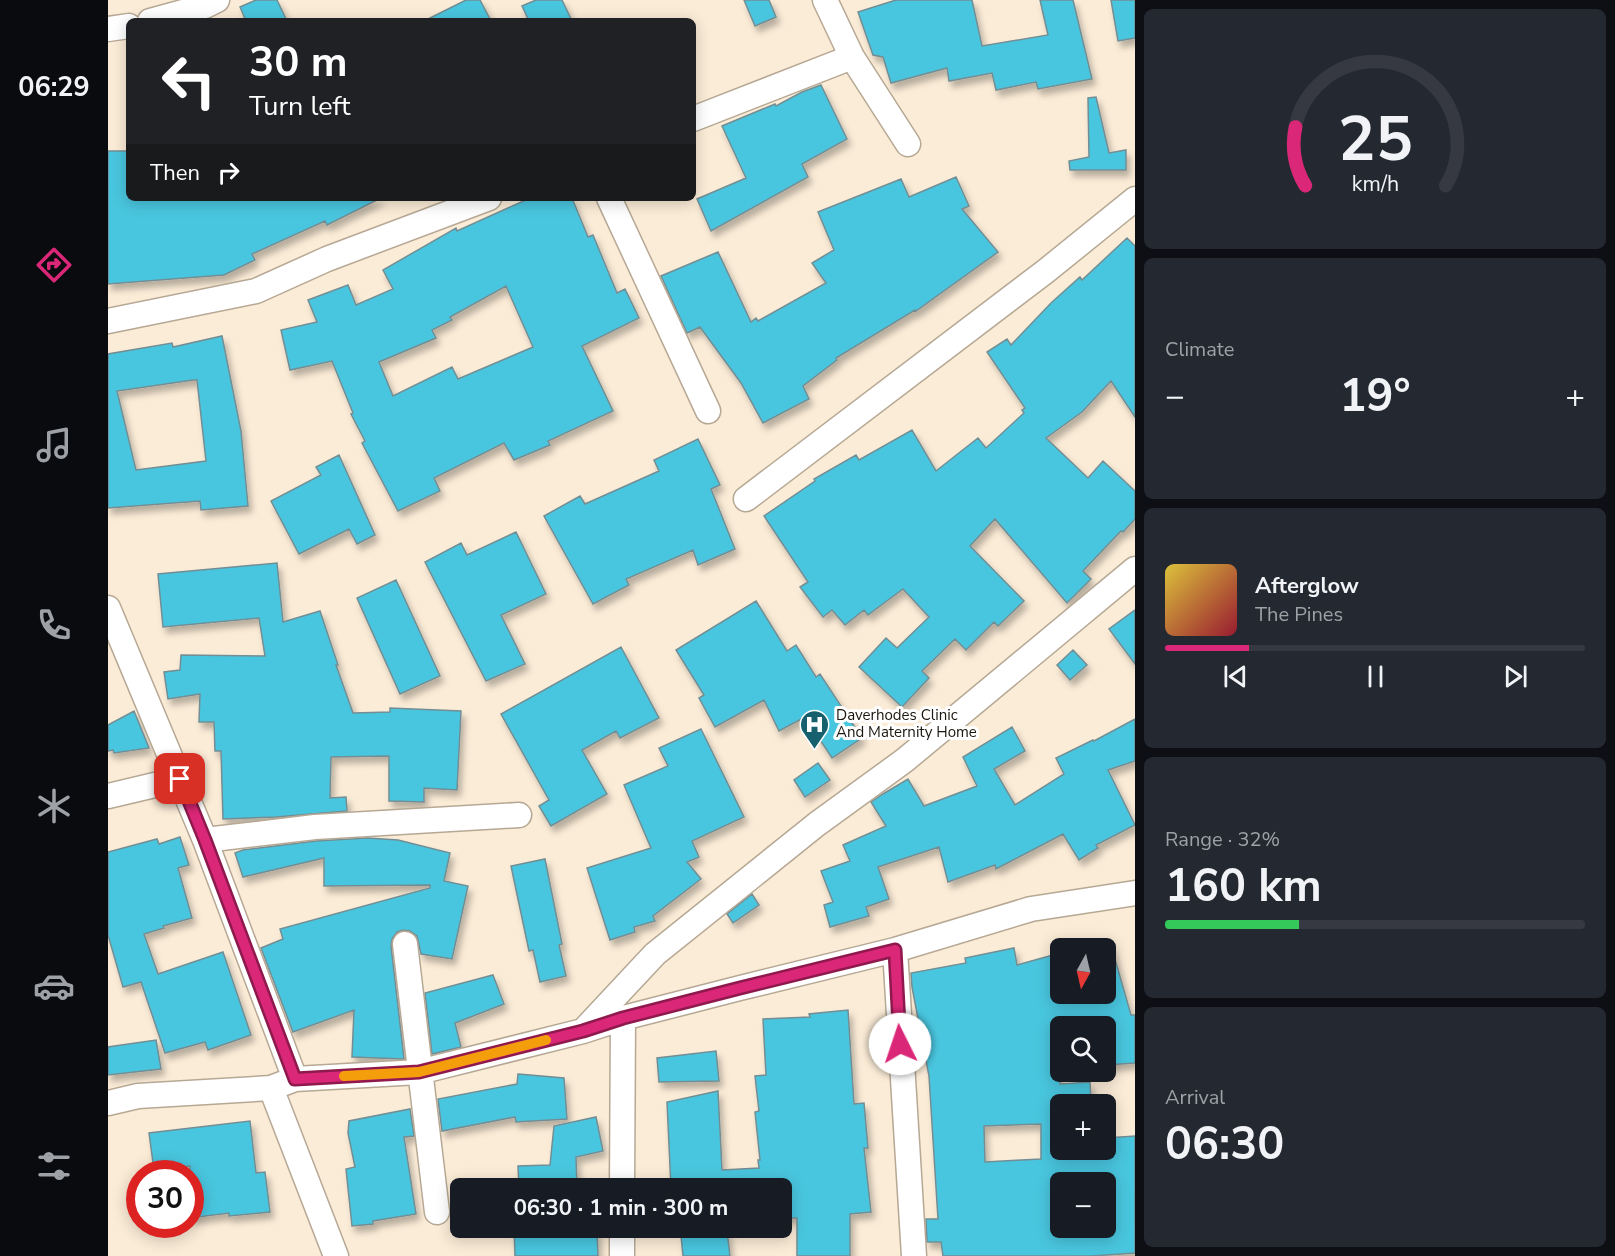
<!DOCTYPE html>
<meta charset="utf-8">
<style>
:root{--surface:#171b24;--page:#242831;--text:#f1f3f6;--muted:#9ea1a6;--line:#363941;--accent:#db2777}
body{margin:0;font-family:"Nunito Sans",sans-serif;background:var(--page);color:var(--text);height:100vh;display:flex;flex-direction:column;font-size:22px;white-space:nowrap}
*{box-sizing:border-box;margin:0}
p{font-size:20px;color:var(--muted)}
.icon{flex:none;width:33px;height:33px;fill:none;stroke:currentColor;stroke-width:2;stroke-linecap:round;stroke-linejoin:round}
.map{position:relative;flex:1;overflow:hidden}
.drawer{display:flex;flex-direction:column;gap:9px;padding:9px;background:#0d0f14;width:480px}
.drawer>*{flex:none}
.top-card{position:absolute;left:18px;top:18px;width:570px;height:183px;border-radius:9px;box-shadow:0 3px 15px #0003;background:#202124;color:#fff;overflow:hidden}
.needle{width:39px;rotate:188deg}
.controls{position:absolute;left:942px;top:938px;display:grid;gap:12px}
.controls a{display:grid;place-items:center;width:66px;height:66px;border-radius:9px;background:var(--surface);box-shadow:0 3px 15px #0003;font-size:30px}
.speed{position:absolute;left:18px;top:1160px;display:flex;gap:12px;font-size:30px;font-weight:700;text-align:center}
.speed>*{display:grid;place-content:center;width:78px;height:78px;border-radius:50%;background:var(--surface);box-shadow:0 3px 15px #0003;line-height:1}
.speed .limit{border:9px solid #d22;background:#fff;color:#111}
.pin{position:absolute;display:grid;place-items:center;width:51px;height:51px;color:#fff;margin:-26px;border-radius:12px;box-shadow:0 3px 9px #0006}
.me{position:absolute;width:66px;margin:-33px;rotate:356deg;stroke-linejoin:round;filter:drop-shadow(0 0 4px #0008)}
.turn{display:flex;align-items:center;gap:21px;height:126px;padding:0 24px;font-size:27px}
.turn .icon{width:78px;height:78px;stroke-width:2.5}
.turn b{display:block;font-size:42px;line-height:51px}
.then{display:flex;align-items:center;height:57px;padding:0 24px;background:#0003;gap:12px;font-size:22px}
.big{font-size:45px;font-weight:700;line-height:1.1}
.drawer .card{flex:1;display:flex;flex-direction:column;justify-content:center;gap:9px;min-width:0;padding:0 21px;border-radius:9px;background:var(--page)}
.drawer .dial{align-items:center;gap:0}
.dial svg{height:156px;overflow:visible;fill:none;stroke:var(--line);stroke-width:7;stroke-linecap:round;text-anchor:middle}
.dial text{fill:var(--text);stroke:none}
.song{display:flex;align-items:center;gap:18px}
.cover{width:72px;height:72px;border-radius:9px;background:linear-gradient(135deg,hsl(50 70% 55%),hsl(350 70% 35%))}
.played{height:6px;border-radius:3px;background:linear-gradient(90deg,var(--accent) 20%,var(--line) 20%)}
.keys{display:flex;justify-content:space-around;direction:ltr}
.heat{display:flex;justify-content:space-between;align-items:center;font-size:33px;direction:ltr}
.charge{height:9px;border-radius:4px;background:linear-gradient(90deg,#34c759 32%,var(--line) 0)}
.trip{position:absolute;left:342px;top:1178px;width:342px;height:60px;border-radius:9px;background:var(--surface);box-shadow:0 3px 15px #0003;font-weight:700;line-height:60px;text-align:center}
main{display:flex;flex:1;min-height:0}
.dock{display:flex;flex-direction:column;width:108px;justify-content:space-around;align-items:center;background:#090b0e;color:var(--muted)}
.dock .icon{width:42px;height:42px}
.dock .on{color:var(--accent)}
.dock b{font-size:27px;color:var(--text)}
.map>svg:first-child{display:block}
</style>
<main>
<nav class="dock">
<b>06:29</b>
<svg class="icon on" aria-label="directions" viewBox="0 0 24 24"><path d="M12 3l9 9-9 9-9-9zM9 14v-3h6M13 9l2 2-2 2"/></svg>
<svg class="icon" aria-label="music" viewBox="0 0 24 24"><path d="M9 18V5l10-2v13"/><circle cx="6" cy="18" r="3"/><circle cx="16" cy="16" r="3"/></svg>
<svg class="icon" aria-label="phone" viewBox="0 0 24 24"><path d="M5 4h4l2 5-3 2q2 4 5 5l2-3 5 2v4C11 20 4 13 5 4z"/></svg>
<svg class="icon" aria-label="climate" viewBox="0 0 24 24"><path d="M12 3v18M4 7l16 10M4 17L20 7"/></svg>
<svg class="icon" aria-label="car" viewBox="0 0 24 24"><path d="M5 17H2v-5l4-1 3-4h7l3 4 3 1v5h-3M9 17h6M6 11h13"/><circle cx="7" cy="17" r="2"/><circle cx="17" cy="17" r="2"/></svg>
<svg class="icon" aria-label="filters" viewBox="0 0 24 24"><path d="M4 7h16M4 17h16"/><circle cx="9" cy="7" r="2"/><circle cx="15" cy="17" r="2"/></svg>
</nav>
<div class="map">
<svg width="1027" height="1256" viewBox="0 0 1027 1256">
<defs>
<filter id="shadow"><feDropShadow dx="3.5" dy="6" stdDeviation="3" flood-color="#0004"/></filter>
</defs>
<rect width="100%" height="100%" fill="#fbecd7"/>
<!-- building -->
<path fill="#4ac6df" stroke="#728e94" stroke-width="1.5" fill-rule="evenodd" filter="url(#shadow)" d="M148,0H169L179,21H138L132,7Z
M358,0H372L383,21H316Z
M428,0H454L464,21H421L414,6Z
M636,0H661L668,17L647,26Z
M788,0H864L874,46L940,35L932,0H965L984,79L930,89L928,82L888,90L884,73L841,81L839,68L783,83L775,57L765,55L750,12Z
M1003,0H1027V38L1010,41Z
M713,85L739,139L694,164L700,177L603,231L589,199L638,178L614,126L667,104L668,106L694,92Z
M988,97L1001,153L1018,150V170H962L961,161L981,157L980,98Z
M0,151H19V183H21V198H273L219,225L217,221L144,254L147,260L116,275L0,284Z
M848,177L861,206L854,209L890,252L808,311L807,310L728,358L729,360L695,386L701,399L655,423L633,383L592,327L579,333L553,276L610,252L643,322L648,318L650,321L718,283L704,263L726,250L710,212L793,179L801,197Z
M422,198H464L480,237L485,235L509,293L517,289L531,318L474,346L505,411L440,441L442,445L406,460L396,443L326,478L332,491L290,511L254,443L257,441L243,414L245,413L224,361L182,370L173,330L209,322L200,300L240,285L248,305L285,289L275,270L348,228L349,231ZM398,286L425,347L350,379L344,367L285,396L271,362L328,338L324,330L344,320L342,317Z
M1019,238L1027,246V417L1003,381L974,412L938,438L980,478L995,461L1027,491V519L1015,532L1013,531L975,571L983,579L959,603L887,519L862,546L916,601L890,626L886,622L858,650L847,639L814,671L821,678L794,707L751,667L778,638L789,648L821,617L795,589L760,615L756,610L737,625L724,610L715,617L692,587L700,582L656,516L707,481L706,479L748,455L751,460L804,430L828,471L870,438L878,448L916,413L914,410L917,408L879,352L899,339L903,345L943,303L972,277L974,280Z
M114,336L133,431L140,506L93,510L92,501L0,508V354L64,343L65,347ZM85,380H89L98,461L28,470L9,391Z
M590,439L612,485L603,489L627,549L590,565L585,550L518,579L521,585L485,604L436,516L472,496L477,504L551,471L546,460Z
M231,455L267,535L249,544L241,529L191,554L163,501L213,475L208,467Z
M408,532L438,594L393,615L417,664L378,681L317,562L353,543L359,555Z
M169,563L175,622L212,611L230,665H228L245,713L282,712V708L353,711L349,790L316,788V802L281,801V756L223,757L222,798L238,797L239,811L168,817L115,819L113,751H107L106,722H91L92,694L60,699L56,672L72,670L73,655L157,656L151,618L55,627L50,574Z
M288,580L332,676L292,694L249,598Z
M648,601L679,651L688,645L708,677L712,674L754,738L724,758L697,717L671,731L656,700L607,727L591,698L596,695L568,650Z
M1027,610V664L1001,629Z
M513,647L551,718L512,738L508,731L474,750L499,794L443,826L431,806L441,800L393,714Z
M965,650L979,665L962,680L949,665Z
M26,711L41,748L6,753L5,750L0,751V725Z
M1027,719V761L1000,770L1027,825L988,845L990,848L971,860L955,834L888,869L887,865L840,882L831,847L770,867L781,899L758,907L761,916L722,927L716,905L725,902L713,871L742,861L735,845L778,826L763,802L775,794L800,779L816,806L869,786L855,757L904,727L917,751L886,769L907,805L956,774L948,758L985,740L986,741Z
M593,729L636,817L584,841L591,857L579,862L593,879L545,916L547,921L526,927L527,932L502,940L479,868L543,848L516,785L560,766L551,748Z
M710,763L722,780L697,797L686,780Z
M72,837L81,865L70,868L84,918L55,926L56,928L36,934L50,974L115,952L143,1035L100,1050L97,1042L57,1053L33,982L15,987L0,935V852L49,839L51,844Z
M260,838L290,840L342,853L336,881L360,886L344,959L313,954L309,936L302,931L295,930L289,932L284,939L283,946L296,1059L244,1057L246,1010L185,1032L153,948L175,939L172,929L322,888V885L216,886V858L135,877L127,853L135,850L208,841Z
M437,859L454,944L451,945L458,976L432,982L425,950L421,951L403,866Z
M644,894L651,905L625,923L619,914Z
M1003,945L1023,1015H1027V1063L998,1065V1026H952V1084L982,1082L983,1104H952V1149H998V1138L1027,1136V1253L984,1256H835L833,1242H819L818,1219H830L821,1076L804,987L803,973L858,963L857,958L906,948L909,965L952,953V993H998V946ZM933,1124V1159L877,1162L876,1126ZM952,1182H998V1227H952Z
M385,975L396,1004L347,1023L353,1047L324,1054L317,993Z
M740,1010L746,1104L756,1103L760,1148H756L763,1212L742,1214V1256H689V1218H674V1188H563L559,1102L610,1091L614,1170L651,1168L650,1160H652L647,1112L651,1111L647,1076L658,1075L655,1019L702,1017L701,1014Z
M48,1040L53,1069L0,1075V1047Z
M608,1051L611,1081L551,1082L549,1058Z
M410,1074L456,1078L459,1119L408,1122L407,1117L334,1131L330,1099L409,1084Z
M302,1109L306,1136L296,1137L308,1214L265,1221V1224L244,1226L238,1169L247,1167L240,1133L241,1121Z
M488,1117L495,1151L468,1157L469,1188H411L410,1166L442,1165L446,1126Z
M142,1121L148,1173L157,1172L162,1212L121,1216V1213L82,1218V1166L46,1170L41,1133Z
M406,1227H486V1233L489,1232L490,1256H407Z
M619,1231L622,1256H575L573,1236Z"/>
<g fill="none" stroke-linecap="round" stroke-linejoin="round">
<defs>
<path id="street" d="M717,0L744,57L800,144
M42,21L97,6L109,0
M0,29L21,26
M585,119L744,57
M501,198L600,411
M0,321L148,291L219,259L381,198
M638,499L938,271L1027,199
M0,608L97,840L187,1079
M0,796L72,779
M97,840L207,827L411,815
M297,944L329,1212
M787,950L806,1256
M475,1031L547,954L709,824L797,760L1027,569
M163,1088L228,1256
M0,1103L30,1096L163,1088L187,1079L311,1072L475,1031L515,1018L632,988L787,950L923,909L1027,893
M514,1188L515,1018
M514,1256V1227"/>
</defs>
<!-- street casing -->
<use href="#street" stroke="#b6a894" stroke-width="27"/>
<!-- street -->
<use href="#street" stroke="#fff" stroke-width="24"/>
</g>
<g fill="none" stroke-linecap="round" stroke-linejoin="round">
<defs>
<path id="route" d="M72,779L97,840L187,1079L311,1072L475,1031L515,1018L632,988L787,950L792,1044"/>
</defs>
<!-- route casing -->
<use href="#route" stroke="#8e194d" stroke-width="15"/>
<!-- route -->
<use href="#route" stroke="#db2777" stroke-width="10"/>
<!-- slow -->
<path stroke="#f59e0b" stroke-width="10" d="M236,1076L311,1072L438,1040"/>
</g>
<!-- icons -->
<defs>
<symbol id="hospital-pin" viewBox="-11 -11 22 30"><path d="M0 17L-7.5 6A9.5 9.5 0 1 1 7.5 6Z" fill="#17616f" stroke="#fff"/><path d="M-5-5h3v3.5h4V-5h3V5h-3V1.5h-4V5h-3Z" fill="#fff"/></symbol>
</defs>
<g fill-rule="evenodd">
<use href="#hospital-pin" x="690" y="708" width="33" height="45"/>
</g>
<g text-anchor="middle" stroke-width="6" stroke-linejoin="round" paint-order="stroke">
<!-- poi labels -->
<g font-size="15" fill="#1b160e" stroke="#fff" text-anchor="start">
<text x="728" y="720">Daverhodes Clinic<tspan x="728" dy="17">And Maternity Home</tspan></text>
</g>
</g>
</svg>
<div class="controls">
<a><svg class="needle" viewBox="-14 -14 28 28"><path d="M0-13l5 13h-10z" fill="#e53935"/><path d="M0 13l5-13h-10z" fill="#9ea1a6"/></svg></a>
<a><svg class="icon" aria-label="search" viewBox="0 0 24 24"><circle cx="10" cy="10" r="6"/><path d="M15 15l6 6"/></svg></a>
<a>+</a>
<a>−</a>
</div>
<div class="speed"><div class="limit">30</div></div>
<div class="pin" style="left:72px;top:779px;background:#d93025"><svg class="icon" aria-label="arrive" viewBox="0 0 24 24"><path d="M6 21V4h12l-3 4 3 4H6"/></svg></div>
<svg class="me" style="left:792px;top:1044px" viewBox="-20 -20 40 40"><circle r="19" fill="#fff"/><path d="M0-13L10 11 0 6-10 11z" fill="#db2777"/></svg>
<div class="trip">06:30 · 1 min · 300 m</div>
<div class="top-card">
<div class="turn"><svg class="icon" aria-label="left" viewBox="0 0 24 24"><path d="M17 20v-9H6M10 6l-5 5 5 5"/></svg><div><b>30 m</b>Turn left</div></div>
<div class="then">Then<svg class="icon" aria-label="right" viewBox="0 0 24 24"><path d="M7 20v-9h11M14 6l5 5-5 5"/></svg></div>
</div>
</div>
<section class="drawer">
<div class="card dial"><svg viewBox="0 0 100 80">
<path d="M14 69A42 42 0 1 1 86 69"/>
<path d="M14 69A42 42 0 0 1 9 39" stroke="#db2777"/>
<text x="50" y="56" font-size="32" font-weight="700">25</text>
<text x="50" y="72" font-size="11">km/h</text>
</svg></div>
<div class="card"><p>Climate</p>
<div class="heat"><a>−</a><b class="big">19°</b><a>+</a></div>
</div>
<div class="card">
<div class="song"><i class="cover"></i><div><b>Afterglow</b><p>The Pines</p></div></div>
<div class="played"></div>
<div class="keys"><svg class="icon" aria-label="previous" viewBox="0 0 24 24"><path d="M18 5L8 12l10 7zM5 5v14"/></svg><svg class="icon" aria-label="pause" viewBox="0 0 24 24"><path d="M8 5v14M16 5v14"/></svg><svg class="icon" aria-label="next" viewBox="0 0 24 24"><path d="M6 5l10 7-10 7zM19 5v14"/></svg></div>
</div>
<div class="card"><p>Range · 32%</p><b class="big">160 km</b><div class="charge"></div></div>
<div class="card"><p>Arrival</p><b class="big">06:30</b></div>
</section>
</main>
